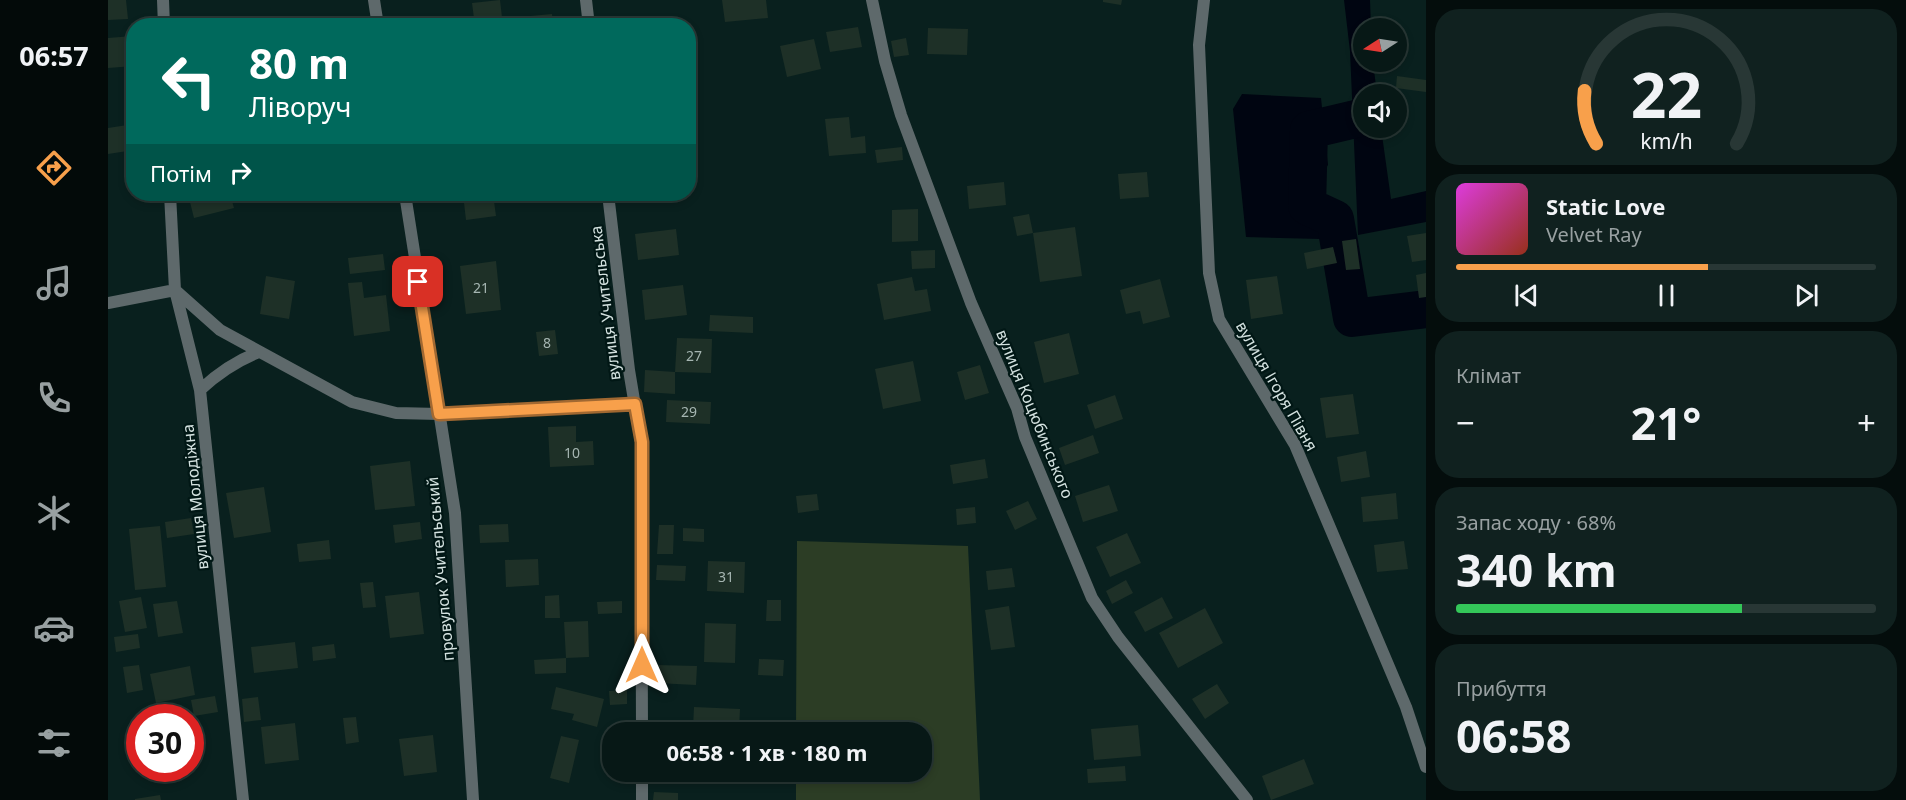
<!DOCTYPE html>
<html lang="uk">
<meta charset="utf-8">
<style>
:root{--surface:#071816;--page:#10211f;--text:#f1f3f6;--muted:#98a0a1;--line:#283735;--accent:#f8a04b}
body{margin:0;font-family:"Noto Sans",sans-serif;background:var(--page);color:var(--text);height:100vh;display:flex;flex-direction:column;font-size:22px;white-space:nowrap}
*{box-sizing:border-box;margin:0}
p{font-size:20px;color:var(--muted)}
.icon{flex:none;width:33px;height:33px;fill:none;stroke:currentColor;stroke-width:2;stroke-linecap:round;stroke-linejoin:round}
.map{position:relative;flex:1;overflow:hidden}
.side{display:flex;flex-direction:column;gap:9px;padding:9px;background:#040d0c;width:480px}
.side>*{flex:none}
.guide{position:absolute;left:18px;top:18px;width:570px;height:183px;border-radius:24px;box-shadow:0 3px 9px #0003,0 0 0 2px var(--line);background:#00695c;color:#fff;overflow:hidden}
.needle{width:39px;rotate:258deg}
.tools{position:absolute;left:1245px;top:18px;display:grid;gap:12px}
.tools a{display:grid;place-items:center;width:54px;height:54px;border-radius:50%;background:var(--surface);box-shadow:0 3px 9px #0003,0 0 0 2px var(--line);font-size:30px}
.speed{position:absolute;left:18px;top:704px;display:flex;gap:12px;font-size:30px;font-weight:700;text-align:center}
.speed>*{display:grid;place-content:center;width:78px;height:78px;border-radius:50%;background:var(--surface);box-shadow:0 3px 9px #0003,0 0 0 2px var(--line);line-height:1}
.speed .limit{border:9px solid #d22;background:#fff;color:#111}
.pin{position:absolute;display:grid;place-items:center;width:51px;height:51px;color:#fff;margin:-26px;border-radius:12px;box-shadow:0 3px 9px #0006}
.me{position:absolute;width:66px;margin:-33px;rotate:0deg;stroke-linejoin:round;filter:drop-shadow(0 0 4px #0008)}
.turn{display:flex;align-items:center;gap:21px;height:126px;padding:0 24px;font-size:27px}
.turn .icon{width:78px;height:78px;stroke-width:2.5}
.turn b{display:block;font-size:42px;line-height:51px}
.then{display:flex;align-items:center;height:57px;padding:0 24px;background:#0003;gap:12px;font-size:22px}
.big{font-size:45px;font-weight:700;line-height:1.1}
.side .widget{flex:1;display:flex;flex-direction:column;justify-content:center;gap:9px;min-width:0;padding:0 21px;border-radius:24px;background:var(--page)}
.side .dial{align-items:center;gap:0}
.dial svg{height:156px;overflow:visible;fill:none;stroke:var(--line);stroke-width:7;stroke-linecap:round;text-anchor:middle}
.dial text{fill:var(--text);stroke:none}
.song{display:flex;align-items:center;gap:18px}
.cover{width:72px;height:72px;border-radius:9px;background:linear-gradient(135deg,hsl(300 70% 55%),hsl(10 70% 35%))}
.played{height:6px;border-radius:3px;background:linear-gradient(90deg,var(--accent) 60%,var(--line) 60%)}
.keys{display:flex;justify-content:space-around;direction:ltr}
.heat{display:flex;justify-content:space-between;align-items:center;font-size:33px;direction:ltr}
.charge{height:9px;border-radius:4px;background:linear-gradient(90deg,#34c759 68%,var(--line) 0)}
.trip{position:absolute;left:494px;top:722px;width:330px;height:60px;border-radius:24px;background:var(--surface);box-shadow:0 3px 9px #0003,0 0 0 2px var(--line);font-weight:700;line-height:60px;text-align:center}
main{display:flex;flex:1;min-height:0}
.dock{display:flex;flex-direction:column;width:108px;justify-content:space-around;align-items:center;background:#030a09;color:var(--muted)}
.dock .icon{width:42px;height:42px}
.dock .selected{color:var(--accent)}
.dock b{font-size:27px;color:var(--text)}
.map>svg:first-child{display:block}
</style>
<main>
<nav class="dock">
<b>06:57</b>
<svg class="icon selected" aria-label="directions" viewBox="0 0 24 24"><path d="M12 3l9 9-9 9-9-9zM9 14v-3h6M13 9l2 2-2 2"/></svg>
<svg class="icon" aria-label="music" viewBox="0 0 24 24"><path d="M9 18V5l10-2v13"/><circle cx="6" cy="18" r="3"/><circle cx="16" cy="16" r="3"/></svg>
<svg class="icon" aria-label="phone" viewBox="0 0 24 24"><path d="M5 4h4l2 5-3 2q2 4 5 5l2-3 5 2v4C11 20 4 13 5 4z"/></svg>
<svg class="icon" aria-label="climate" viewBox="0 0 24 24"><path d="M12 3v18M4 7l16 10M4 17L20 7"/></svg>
<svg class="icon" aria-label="car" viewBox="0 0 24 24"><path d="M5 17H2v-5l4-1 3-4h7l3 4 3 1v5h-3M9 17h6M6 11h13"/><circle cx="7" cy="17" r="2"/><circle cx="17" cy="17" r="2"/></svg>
<svg class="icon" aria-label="filters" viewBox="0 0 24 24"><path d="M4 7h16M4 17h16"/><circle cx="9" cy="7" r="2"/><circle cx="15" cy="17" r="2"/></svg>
</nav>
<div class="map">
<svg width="1318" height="800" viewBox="0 0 1318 800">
<rect width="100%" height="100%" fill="#09201e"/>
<!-- green -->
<path fill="#2c3d25" d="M689,541L860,546L872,800H688V771H813V732H688Z"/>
<!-- water -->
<path fill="#000511" d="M1236,0H1262L1263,28H1256V62H1265L1269,94H1256V128H1273L1283,199L1318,191V222L1250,235L1242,51Z
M1134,94L1213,98L1220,165L1209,180L1213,217L1223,230L1213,239L1138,237L1125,109Z"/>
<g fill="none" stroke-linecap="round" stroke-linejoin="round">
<!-- river -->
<path stroke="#000511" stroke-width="38" d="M1256,117L1201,130L1199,206L1227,219L1244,318L1318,309"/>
</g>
<!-- building -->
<path fill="#1e3027" d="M0,0H18L20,19L0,20Z
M392,0L395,26H367L364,3Z
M614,0H658L660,18L617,22Z
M995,0H1014L1013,5L995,2Z
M444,14L445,26H413L412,17Z
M750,27L754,47L722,52L718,32Z
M820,28L860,29L859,55L819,54Z
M25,36L26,66L0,68V38Z
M798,38L801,55L786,57L783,41Z
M706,39L713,69L679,77L672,46Z
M1289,76L1318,80V92L1288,88Z
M741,117L743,138L757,136L758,153L721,156L717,119Z
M26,124V150L0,154V128Z
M794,147L795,160L769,163L767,150Z
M1039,172L1041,197L1012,199L1010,174Z
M896,182L898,205L861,209L859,186Z
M80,194H122L126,208L86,218Z
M355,194H385L388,216L358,220Z
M810,209V241L784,242V210Z
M921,214L925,233L909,236L905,217Z
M967,227L974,276L932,282L925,233Z
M568,229L571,255L530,260L527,234Z
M1318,233V260L1304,262L1299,236Z
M1248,239L1252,269L1238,270L1234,241Z
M1225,247L1229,263L1199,269L1196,253Z
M827,250V268L804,269L803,251Z
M275,254L277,270L242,274L240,258Z
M388,261L393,310L358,314L352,266Z
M1318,273V297L1311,298L1308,275Z
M158,276L187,281L181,319L152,314Z
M1169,276L1175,314L1143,319L1138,280Z
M804,277L807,291L819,289L823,311L776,320L769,284Z
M1052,279L1062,317L1035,324L1032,311L1018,314L1012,290Z
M254,282L256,298L278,295L282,331L246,336L240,283Z
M575,285L579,315L537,320L534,290Z
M602,315L645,317V333L601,331Z
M447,330L450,354L431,356L428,332Z
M961,333L971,374L936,383L926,342Z
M569,338L604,339L603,373L567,372V394L536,392L537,370L567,372Z
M805,361L813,401L775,409L767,369Z
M872,365L881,393L857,400L849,372Z
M1245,394L1251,434L1218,438L1212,398Z
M1007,395L1015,419L987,429L979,405Z
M559,400L603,402L602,424L558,422Z
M468,426V442L485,441L486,465L442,467L440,427Z
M985,435L991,453L957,465L951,448Z
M1258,451L1262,477L1233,482L1229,457Z
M877,459L880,478L845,484L842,465Z
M302,461L307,506L267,510L262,466Z
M1001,485L1010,511L975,522L967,496Z
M156,487L163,532L126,538L118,493Z
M1288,493L1290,519L1255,522L1253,497Z
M709,494L711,510L690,513L688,496Z
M920,501L929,519L907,530L898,511Z
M867,507L868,523L849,525L848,509Z
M83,518L86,534L59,538L57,522Z
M312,522L314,539L287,543L285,525Z
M400,524L401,542L372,543L371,525Z
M551,525H566L565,554H549Z
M52,526L58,587L27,590L21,529Z
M575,528L596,529V542L575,541Z
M1019,533L1033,563L1002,577L988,547Z
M221,540L223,559L191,562L189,544Z
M1296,541L1300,569L1269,572L1266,545Z
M430,559L431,585L398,587L397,560Z
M600,561L637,562L636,593L599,591Z
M549,565L578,566L577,581L548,580Z
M904,568L907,587L880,590L878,571Z
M1018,580L1025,593L1004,604L998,591Z
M265,582L268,607L255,608L252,583Z
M311,592L316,634L282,638L277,596Z
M451,595L452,618H437V596Z
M33,597L39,628L17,632L11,601Z
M1054,597L1065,618L1037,632L1026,612Z
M659,600H673V621H658Z
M69,601L75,633L50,637L45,604Z
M514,601V613L490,614L489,602Z
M901,606L907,647L883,650L877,610Z
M1097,608L1115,643L1070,668L1051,633Z
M480,621L481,657L458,658V673L427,674L426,660L458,658L456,622Z
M597,623L628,624L627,663L596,662Z
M30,634L32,648L8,652L6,637Z
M187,642L190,668L146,673L143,647Z
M226,644L228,658L205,661L204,647Z
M651,659L676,660L675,676L650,675Z
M31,665L35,690L19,693L15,667Z
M548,665L589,666L588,685L548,683Z
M82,666L87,695L48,703L42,674Z
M1109,684L1121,703L1097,719L1084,699Z
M448,687L496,699L489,727L464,720L466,714L443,709Z
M519,690V704L502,705L501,691Z
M107,696L110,712L86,716L83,700Z
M150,697L153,720L136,722L134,699Z
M586,707L632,709L631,730L585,728Z
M248,717L251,742L238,744L235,718Z
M187,723L191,760L157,764L153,727Z
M1030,725L1033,756L986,760L983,729Z
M325,735L329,772L296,776L291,739Z
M453,736L471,740L461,783L442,778Z
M1196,759L1206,784L1163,800L1154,776Z
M1017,766L1018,781L980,783L979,769Z
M573,771H611V780L573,779Z
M546,792L570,793V800H545Z
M52,795L53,800H27V799Z"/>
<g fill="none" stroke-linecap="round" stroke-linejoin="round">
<!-- lane -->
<path stroke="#5e696b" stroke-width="8" d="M331,414L527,404"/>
<!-- street -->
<path stroke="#5e696b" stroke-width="12" d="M55,0L56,26
M266,0L270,26
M478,0L481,26
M764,0L777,61L793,115L863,303L909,408L917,437L984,598L1010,637L1139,800
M1096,0L1091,45L1101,273L1111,319L1187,445L1298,707L1318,767
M62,194L67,290L92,390L135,800
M297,194L347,513L365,800
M500,194L521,370L533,442L534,732
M0,303L67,290L112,330L244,402L288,413L331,414
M92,390C110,373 128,361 151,352
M534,771V800"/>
</g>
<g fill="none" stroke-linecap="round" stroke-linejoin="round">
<defs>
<path id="route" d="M310,282L331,414L527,404L534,442V665"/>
</defs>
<!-- route casing -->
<use href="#route" stroke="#a16831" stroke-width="15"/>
<!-- route -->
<use href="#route" stroke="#f8a04b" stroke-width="10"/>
</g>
<g text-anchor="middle" stroke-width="4.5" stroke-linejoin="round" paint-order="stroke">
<!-- number labels -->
<g font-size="14" fill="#a6b6b2">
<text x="373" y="293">21</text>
<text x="439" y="348">8</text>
<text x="586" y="361">27</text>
<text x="581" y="417">29</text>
<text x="464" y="458">10</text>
<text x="618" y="582">31</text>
</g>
<!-- street labels -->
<g font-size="16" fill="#d4e2e0" stroke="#011715">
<text transform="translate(497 303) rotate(-97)" y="6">вулиця Учительська</text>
<text transform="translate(1169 386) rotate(60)" y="6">вулиця Ігоря Півня</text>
<text transform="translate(927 414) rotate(68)" y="6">вулиця Коцюбинського</text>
<text transform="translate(87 497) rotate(-96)" y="6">вулиця Молодіжна</text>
<text transform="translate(332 569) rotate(-95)" y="6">провулок Учительський</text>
</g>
</g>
</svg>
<div class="tools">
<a><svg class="needle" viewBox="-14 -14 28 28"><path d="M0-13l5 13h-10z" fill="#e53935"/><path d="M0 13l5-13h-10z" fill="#98a0a1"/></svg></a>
<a><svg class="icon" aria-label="sound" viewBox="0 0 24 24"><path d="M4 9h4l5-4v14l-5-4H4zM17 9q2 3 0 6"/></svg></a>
</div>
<div class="speed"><div class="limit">30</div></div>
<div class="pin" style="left:310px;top:282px;background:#d93025"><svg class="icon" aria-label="arrive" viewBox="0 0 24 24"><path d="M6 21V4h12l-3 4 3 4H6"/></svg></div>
<svg class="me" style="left:534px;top:665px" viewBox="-20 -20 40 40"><path d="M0-17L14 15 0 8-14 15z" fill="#f8a04b" stroke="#fff" stroke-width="4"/></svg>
<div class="trip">06:58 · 1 хв · 180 m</div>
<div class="guide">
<div class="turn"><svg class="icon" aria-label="left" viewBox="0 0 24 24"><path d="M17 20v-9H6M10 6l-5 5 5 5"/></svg><div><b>80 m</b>Ліворуч</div></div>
<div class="then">Потім<svg class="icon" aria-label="right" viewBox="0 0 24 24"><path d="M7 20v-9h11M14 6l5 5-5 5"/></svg></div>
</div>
</div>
<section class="side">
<div class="widget dial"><svg viewBox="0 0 100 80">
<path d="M14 69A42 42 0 1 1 86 69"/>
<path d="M14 69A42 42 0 0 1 8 42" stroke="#f8a04b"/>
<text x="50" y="56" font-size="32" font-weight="700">22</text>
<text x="50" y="72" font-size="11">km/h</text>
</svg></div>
<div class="widget">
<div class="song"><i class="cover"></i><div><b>Static Love</b><p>Velvet Ray</p></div></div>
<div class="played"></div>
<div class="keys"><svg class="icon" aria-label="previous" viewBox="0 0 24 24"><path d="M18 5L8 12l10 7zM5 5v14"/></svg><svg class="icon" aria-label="pause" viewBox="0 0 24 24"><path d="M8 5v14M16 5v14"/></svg><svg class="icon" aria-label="next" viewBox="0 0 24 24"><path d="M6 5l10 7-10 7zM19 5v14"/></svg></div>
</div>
<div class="widget"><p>Клімат</p>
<div class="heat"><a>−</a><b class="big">21°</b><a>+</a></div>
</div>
<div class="widget"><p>Запас ходу · 68%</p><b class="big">340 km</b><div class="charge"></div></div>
<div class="widget"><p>Прибуття</p><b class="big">06:58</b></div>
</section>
</main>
